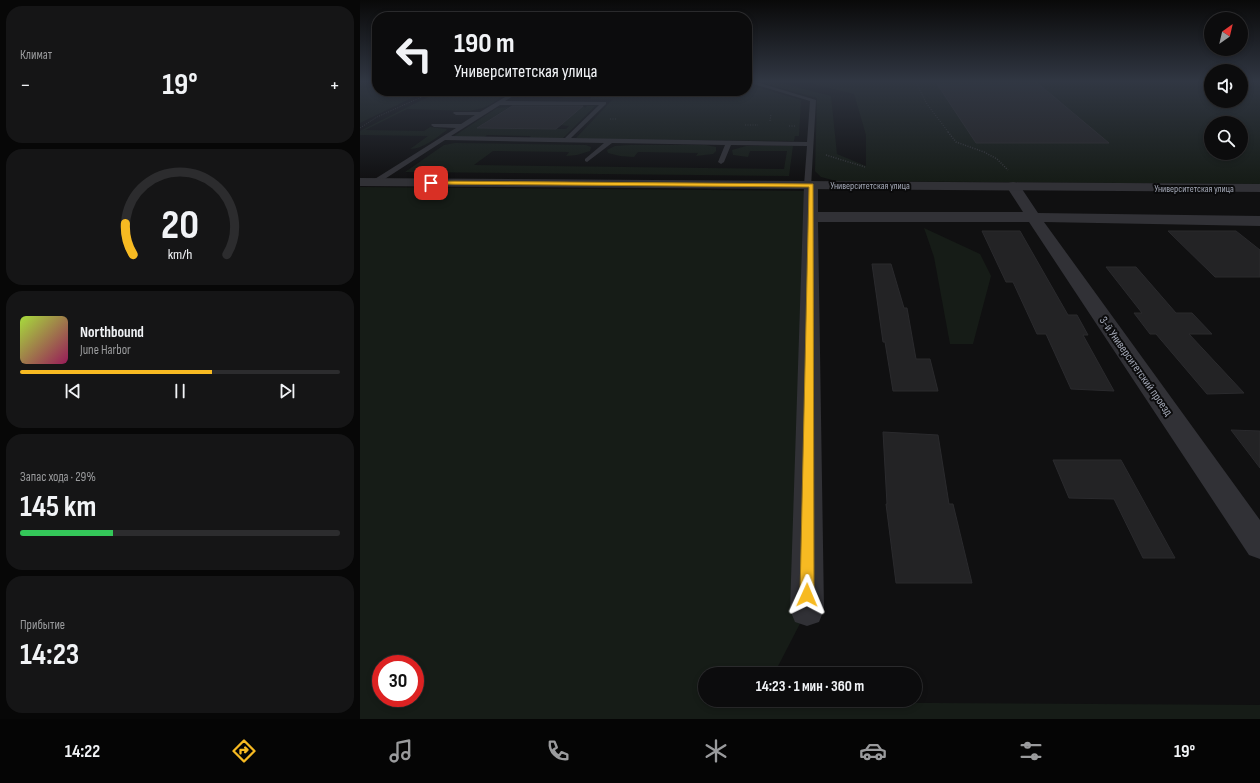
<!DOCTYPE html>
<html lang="ru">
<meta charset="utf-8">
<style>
:root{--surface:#0c0c0d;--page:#151516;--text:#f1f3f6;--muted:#9a9b9d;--line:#2c2c2e;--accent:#f7ba22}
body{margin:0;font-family:"Sofia Sans Condensed",sans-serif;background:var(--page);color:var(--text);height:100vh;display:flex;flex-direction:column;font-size:15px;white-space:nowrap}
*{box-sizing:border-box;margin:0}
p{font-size:13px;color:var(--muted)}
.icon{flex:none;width:22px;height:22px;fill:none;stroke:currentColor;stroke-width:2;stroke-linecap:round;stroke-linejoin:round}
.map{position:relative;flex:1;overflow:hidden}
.drawer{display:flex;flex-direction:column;gap:6px;padding:6px;background:#070707;width:360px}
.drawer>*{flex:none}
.hud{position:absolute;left:12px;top:12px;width:380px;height:84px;border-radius:16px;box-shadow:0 2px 6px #0003,0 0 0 1px var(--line);background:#0c0c0d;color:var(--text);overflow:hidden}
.needle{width:26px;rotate:34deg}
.tools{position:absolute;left:844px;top:12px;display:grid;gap:8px}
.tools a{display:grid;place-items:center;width:44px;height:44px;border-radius:50%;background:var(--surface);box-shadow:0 2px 6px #0003,0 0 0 1px var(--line);font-size:20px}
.speed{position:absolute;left:12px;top:655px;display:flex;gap:8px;font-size:20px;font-weight:700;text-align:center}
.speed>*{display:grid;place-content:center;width:52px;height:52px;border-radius:50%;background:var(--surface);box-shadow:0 2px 6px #0003,0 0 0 1px var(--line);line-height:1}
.speed .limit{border:6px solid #d22;background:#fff;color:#111}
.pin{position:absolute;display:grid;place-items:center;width:34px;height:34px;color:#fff;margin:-17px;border-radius:8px;box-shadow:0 2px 6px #0006}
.me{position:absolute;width:44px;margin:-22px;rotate:1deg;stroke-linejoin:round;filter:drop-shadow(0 0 3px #0008)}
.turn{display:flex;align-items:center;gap:14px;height:84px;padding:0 16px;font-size:18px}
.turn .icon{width:52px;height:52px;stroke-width:2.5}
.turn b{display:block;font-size:28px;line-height:34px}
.big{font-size:30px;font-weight:700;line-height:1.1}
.drawer .tile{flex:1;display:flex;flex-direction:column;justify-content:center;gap:6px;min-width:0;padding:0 14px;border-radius:16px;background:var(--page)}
.drawer .dial{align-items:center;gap:0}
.dial svg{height:104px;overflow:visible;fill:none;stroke:var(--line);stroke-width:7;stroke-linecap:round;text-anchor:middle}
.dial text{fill:var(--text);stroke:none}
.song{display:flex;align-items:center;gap:12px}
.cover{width:48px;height:48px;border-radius:6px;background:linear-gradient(135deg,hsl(80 70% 55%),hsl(330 70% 35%))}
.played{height:4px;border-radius:2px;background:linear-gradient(90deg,var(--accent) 60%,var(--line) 60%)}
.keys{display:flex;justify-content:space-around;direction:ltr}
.heat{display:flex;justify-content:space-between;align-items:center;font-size:22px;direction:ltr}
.charge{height:6px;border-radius:3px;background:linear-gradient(90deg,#34c759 29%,var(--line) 0)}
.trip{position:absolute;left:338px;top:667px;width:224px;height:40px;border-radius:20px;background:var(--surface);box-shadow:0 2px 6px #0003,0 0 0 1px var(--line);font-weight:700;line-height:40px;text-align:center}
.tabs{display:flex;height:64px;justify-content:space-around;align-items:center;background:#050505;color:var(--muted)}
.tabs .icon{width:28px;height:28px}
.tabs .selected{color:var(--accent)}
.tabs b{font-size:18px;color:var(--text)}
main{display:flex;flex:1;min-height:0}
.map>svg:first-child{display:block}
</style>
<main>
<section class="drawer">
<div class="tile"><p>Климат</p>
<div class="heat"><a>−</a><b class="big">19°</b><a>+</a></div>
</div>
<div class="tile dial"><svg viewBox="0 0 100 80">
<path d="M14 69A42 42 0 1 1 86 69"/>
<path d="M14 69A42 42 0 0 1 8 45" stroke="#f7ba22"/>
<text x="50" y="56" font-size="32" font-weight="700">20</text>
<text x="50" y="72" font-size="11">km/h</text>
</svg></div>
<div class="tile">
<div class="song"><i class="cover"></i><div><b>Northbound</b><p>June Harbor</p></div></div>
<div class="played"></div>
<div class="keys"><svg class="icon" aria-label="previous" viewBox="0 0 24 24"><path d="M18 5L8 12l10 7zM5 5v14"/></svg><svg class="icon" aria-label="pause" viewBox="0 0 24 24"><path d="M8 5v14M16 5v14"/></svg><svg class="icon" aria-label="next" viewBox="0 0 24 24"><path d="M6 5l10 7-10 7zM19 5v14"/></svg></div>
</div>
<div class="tile"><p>Запас хода · 29%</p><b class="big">145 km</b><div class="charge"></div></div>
<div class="tile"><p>Прибытие</p><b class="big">14:23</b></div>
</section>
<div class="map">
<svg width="900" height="719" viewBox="0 0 900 719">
<rect width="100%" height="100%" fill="#101011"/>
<!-- green -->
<path fill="#161c17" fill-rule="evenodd" d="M0,81H17V91H66L0,123Z
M396,81H413L471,96L477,154L506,166V135L494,94L440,81H851V101H881V81H900V184L476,181L461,177L455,171L457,98ZM851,123H881V153H851Z
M387,84L441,100L439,136H435L434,141L223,139L216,138L253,99H230L231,97L205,98L193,94H168L163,91H387Z
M80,91H151L131,104L123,108L109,111L47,109L5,130L64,131L70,127L86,129L87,130C76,138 63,149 50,149L68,136L0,135V131Z
M223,106L225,108L227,106H235L201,140L168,139L171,136L127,135L122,139L91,138L137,108L149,107L117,128L206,129L209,126L200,125Z
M95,143L226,145L231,147L230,151L217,155L206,156L209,152L133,151L114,165L424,169L427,151H390L388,157L373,155L372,150L386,146H433L429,176L45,172L84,145Z
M269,145H346L356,147V151L353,154L336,156L338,153L278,152L274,157L260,156L248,153L247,150L255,146Z
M0,187L451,191L447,610L414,674H345V700H401L400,702L900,705V719H0ZM21,664H55V698H21Z
M564,228L620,254L631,276L613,344H590L574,257Z"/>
<!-- building -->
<path fill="#232325" stroke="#2a2a2d" d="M599,81H675L749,143H616L577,84H602Z
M152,106H223L196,129L117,128Z
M622,231H660L708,315H717L728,335H723L754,391L711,389L686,334H677L653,282H646Z
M808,231H876L900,250V277H855Z
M512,264H531L544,308H547L556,359H570L578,391H533L525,342H523Z
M746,267H776L816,313H832L852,334H829L884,393L847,394L796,334H790L774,313H782Z
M871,430L900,431V468Z
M523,432L578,435L589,504H593L612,583H536L526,504H527Z
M693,460H761L815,558H783L754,499L709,498Z"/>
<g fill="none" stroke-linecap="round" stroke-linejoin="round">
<!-- path-far1 -->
<path stroke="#37383d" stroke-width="1" stroke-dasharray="1 1.5" stroke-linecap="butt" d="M555,81L567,104L589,133
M254,92L381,93
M250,119H257
M410,121L411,114
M385,125H398
M429,126H436
M0,128L17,117L75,91"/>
<!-- path -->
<path stroke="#37383d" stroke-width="1.5" stroke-dasharray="1 1.5" stroke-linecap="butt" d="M588,132L596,142L624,152L637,159L648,170
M466,155L505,167"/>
<!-- service -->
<path fill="#313136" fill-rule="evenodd" d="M387,81H393L456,100L451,187H448L444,185L447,146L371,145L364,162L361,164L358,162L365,145L252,143L227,162L225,161V159L244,143L85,140L17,184H14L10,182L96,128L74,127L71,125L72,124H101L115,115H96L93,113L94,112H120L155,91H161L145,101L246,102V104L211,138L447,142L450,101L387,82ZM140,105H239L205,138L91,136Z"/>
<!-- minor -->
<path fill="#313136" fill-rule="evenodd" d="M451,181L456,182L458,185V212H663L646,186L648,183L653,182L658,183L678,213L900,216V226L684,222L900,520V559L889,555L669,222H458L464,610L459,622L447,626L435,622L430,610L444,185L446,182Z"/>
<!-- tertiary -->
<path fill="#313136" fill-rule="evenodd" d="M0,178L900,184V192L0,186Z"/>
</g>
<!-- sky -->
<linearGradient id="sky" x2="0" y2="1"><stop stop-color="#090909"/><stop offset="0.45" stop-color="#313743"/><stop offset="1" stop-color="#313743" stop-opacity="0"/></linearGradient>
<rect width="900" height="181" fill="url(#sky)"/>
<!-- route -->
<path fill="#f7ba22" stroke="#a17916" d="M69,181L453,184L454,595L452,599L447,601L442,599L440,595L449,187L71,184L68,183Z"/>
<g text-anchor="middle" stroke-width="4" stroke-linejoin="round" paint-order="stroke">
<!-- far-street labels -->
<g font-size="10" fill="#a0a5b3" stroke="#0b0b0c">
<text x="510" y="189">Университетская улица</text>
<text x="834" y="192">Университетская улица</text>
</g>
<!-- street labels -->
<g font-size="12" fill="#a0a5b3" stroke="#0b0b0c">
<text transform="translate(776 366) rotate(55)" y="4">3-й Университетский проезд</text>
</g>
</g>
</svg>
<div class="tools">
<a><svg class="needle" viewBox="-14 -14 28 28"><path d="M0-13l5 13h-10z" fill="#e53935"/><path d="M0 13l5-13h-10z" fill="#9a9b9d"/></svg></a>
<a><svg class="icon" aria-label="sound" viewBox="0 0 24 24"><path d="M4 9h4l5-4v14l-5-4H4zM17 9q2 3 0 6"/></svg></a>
<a><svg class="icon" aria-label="search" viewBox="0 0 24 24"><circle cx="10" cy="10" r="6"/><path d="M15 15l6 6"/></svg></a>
</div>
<div class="speed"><div class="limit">30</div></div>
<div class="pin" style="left:71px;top:183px;background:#d93025"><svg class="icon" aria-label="arrive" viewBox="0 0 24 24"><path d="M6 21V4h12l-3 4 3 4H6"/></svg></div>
<svg class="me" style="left:447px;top:595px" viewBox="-20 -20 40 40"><path d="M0-17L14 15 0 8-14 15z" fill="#f7ba22" stroke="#fff" stroke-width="4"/></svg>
<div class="trip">14:23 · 1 мин · 360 m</div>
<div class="hud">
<div class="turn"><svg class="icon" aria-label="left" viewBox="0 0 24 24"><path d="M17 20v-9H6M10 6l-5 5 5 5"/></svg><div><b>190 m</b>Университетская улица</div></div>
</div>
</div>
</main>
<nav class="tabs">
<b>14:22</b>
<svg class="icon selected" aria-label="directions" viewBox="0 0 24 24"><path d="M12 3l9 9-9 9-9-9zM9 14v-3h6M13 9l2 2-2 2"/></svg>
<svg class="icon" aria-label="music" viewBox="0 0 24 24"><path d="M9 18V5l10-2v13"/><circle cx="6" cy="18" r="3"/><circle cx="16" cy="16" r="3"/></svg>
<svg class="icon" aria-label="phone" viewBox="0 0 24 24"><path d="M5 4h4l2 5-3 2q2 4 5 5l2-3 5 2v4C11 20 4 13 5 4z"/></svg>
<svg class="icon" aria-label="climate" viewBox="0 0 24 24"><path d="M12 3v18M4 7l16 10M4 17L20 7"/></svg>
<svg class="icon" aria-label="car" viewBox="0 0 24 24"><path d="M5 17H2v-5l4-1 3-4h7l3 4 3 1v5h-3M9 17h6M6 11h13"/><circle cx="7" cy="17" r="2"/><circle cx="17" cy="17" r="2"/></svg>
<svg class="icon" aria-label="filters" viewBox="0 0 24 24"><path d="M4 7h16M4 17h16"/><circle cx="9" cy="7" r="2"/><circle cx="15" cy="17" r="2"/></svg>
<b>19°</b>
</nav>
